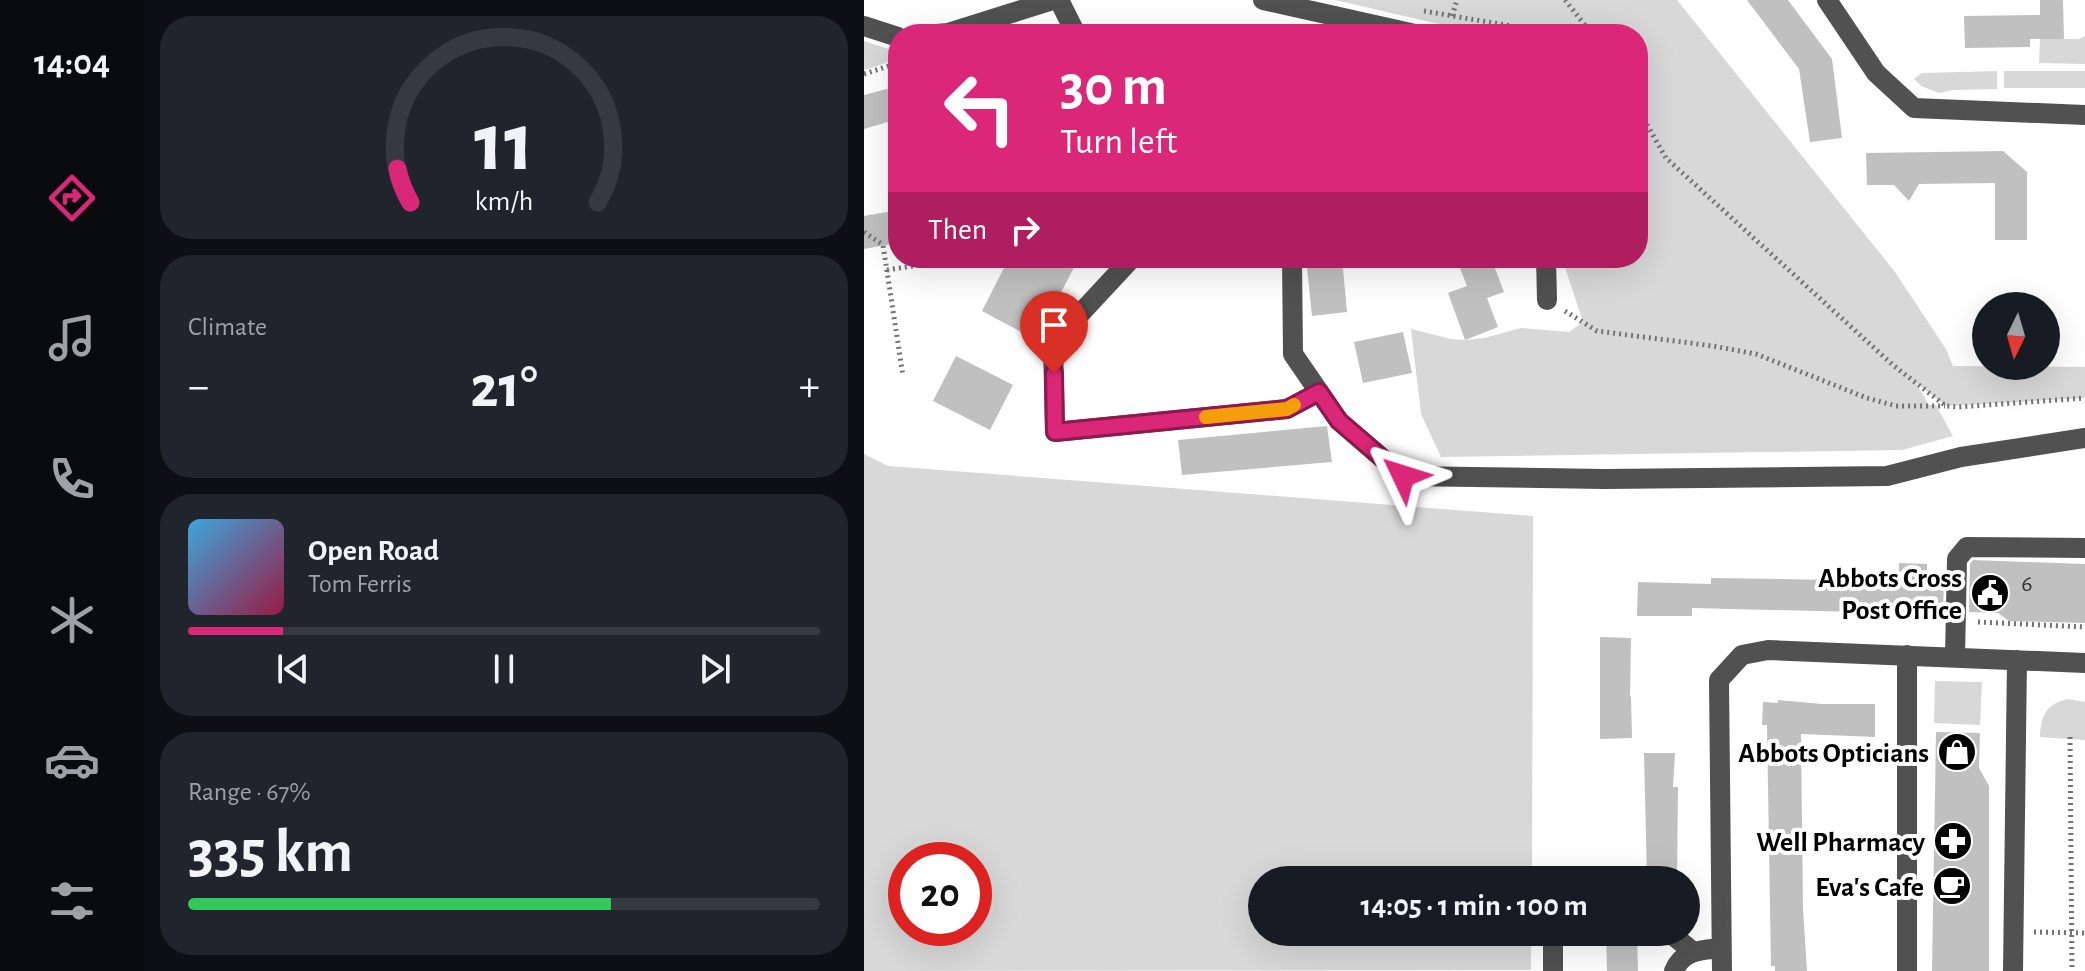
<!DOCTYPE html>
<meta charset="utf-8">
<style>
:root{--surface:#171b24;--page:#20242c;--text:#f1f3f6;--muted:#9ea1a6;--line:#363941;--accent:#db2777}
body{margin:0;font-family:"Alegreya Sans",sans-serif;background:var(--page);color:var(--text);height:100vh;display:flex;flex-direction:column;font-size:30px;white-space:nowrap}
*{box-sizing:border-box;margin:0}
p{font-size:26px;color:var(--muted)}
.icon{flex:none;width:44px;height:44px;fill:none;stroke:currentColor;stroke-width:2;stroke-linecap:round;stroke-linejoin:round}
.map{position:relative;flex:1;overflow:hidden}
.details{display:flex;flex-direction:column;gap:16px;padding:16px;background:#0d0f14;width:720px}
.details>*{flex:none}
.top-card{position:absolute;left:24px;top:24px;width:760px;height:244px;border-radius:32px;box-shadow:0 8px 32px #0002;background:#db2777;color:#fff;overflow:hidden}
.needle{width:52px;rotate:185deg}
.buttons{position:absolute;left:1108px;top:292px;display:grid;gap:16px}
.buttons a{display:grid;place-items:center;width:88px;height:88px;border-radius:50%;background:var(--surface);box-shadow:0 8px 32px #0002;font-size:40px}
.speed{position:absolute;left:24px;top:842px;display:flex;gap:16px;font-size:40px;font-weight:700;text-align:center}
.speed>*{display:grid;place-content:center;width:104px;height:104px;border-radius:50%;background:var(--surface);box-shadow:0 8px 32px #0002;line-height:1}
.speed .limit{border:12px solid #d22;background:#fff;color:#111}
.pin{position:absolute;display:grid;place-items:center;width:68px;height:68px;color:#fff;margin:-82px -34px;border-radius:50% 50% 50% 0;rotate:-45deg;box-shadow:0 0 8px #0007}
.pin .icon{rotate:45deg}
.me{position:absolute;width:88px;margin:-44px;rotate:311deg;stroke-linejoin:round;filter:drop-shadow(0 0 6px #0008)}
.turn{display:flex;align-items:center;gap:28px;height:168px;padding:0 40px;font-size:36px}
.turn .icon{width:104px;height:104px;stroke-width:2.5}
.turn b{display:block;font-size:56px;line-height:68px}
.then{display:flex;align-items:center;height:76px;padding:0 40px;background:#0003;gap:16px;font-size:30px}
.big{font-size:60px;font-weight:600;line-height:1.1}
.details .widget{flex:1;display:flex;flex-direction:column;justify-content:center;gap:12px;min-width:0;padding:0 28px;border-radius:32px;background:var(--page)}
.details .dial{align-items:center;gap:0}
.dial svg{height:208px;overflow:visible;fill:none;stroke:var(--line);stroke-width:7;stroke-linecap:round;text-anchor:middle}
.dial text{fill:var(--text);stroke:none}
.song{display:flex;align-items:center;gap:24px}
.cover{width:96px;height:96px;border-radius:12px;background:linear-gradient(135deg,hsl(200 70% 55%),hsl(340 70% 35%))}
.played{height:8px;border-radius:4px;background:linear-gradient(90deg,var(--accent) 15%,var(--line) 15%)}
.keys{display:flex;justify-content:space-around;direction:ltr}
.heat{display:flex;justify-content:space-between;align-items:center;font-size:44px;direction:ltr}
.charge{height:12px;border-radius:6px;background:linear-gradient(90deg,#34c759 67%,var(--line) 0)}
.trip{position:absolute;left:384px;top:866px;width:452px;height:80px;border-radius:40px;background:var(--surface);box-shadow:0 8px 32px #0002;font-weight:600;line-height:80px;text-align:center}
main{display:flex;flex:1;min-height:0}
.dock{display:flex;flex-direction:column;width:144px;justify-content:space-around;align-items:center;background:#090b0e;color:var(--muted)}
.dock .icon{width:56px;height:56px}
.dock .current{color:var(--accent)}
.dock b{font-size:36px;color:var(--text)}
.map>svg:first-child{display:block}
</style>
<main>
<nav class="dock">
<b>14:04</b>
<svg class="icon current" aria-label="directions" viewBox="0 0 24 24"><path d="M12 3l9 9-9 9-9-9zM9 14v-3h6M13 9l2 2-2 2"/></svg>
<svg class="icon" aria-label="music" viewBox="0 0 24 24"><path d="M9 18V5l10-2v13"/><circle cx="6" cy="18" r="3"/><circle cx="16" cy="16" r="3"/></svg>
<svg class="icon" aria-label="phone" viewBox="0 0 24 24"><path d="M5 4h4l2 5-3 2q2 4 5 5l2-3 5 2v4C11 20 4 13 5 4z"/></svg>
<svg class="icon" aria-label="climate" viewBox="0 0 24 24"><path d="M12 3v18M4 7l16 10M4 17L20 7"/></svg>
<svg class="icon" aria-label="car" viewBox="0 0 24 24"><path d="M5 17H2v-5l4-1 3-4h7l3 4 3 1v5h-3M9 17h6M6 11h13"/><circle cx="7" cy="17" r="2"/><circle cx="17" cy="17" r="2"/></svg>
<svg class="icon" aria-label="filters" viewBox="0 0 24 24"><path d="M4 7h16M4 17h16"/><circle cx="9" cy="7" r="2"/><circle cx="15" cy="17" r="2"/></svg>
</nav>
<section class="details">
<div class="widget dial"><svg viewBox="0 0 100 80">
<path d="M14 69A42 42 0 1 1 86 69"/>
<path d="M14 69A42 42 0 0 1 9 56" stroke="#db2777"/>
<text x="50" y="56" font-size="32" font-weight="700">11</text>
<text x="50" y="72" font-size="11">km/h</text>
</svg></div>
<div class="widget"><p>Climate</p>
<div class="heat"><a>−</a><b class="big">21°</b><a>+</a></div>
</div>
<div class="widget">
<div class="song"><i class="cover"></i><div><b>Open Road</b><p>Tom Ferris</p></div></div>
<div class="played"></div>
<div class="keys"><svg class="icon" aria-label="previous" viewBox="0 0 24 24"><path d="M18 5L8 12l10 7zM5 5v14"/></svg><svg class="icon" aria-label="pause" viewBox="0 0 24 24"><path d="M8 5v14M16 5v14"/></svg><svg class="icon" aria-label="next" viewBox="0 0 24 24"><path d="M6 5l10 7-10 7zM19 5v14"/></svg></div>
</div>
<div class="widget"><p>Range · 67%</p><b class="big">335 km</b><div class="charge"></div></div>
</section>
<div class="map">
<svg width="1221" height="971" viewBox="0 0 1221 971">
<rect width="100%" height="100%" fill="#fff"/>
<!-- green -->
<path fill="#d8d8d8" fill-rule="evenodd" d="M471,0H813L1031,272L1082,349L1089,366L1221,367V398L1082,406L1052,383L1065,405H1072L1089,436L1038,450L577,457L557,414L547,329L587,339L601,340L620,338L657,328L705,332L719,322L698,258H774V34H618Z
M1221,36V64L1175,63L1176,39H1215Z
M0,41L34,52V59L0,70Z
M1133,71V89L1089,90L1075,93L1057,86L1050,79L1058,73Z
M1140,71H1221V88H1140Z
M0,454L24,466L669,516L668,880H398V932H667V970L0,971ZM42,860H110V928H42Z
M1071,681L1118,682L1116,725L1070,723Z
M1203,699L1221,702V740L1176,737C1177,716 1181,705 1203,699Z"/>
<!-- building -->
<path fill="#c0c0c0" d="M883,0H924L968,59L978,138L946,142L935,69Z
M1176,0H1199L1200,39H1166V47L1101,48L1100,16L1176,15Z
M34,86V119L0,129V95Z
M1139,151L1163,172V240H1131V183L1055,184L1045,201L1030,185H1003L1002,153Z
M34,210V243L0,249V216Z
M145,258H215L172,340L118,311Z
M442,258H478L483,312L448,316Z
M592,258H627L640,292L623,298L634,327L601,340L584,293L603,286Z
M539,332L548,373L499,383L490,342Z
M92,356L149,385L126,430L69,401Z
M463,426L468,462L318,475L314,440Z
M1109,560L1221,564V623L1145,621L1134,613L1105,612L1106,564Z
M1035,563L1063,564V580H1080L1079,612L1074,611V614L828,608V616H773L774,582L847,584V578L971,580V578L1035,579Z
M736,637L767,638L766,696H767L768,738L736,739Z
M914,700L958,704H1011V737L937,734L939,909L943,971H911V966H907L903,725H898L899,702L914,703Z
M1072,732L1116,733L1115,768L1125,786V971H1068Z
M780,753H811L809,787H814L813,880H783Z
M742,932H773L774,971H743Z"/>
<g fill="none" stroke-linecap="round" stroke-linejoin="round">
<!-- path -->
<path stroke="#737373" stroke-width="5" stroke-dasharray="2 4" stroke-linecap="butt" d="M701,0L728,34
M560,11L659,28L673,34
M588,16L593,0
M0,74L34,63
M774,109L802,158L1030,366L1082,406L1094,407L1221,398
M0,232L19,245L39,376
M23,270L99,258
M701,311L733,331L849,346L892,354L1003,398L1032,406H1081
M1114,622L1221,627
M1206,737L1208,971
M1170,932L1221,933"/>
<!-- minor -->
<path stroke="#515151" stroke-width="20" d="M195,0L212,34
M399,0L551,34
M963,0L1012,73L1050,108L1221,115
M0,26L34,37
M72,34L84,33L189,0
M268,258L189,343L191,432L423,409L455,392
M428,258L429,354L475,421L539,476L740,479L1023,476L1097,457L1221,438
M682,258L683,300
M1043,655V971
M1091,657L1093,559L1103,547L1221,548
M805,932L828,951
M689,971V932
M810,971C818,950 838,950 857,948
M858,971L855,680L878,655L904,650L1221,663
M1149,971L1153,660"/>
</g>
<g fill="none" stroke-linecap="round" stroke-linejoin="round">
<defs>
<path id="route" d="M190,373L191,432L423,409L455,392L475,421L539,476"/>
</defs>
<!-- route casing -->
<use href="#route" stroke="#8e194d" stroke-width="20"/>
<!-- route -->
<use href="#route" stroke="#db2777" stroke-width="14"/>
<!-- slow -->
<path stroke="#f59e0b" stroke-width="14" d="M342,417L423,409L430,405"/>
</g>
<!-- icons -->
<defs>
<symbol id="civic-disc" viewBox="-11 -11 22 22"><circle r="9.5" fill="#000" stroke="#fff"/><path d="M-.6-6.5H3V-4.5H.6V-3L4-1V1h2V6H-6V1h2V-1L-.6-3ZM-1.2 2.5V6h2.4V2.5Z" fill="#fff"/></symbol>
<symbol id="shop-disc" viewBox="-11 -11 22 22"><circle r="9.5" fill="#000" stroke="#fff"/><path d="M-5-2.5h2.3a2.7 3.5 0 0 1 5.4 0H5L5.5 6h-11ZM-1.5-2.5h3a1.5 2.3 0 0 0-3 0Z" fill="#fff"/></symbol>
<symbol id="pharmacy-disc" viewBox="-11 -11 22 22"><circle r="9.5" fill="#000" stroke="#fff"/><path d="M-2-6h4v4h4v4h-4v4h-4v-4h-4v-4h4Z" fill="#fff"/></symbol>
<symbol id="cafe-disc" viewBox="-11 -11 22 22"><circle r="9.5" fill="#000" stroke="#fff"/><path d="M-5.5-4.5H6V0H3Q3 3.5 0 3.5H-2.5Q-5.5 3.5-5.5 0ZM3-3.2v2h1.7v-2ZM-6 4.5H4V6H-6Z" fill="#fff"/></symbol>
</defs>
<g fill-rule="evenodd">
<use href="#civic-disc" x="1104" y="571" width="44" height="44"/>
<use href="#shop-disc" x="1071" y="730" width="44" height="44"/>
<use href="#pharmacy-disc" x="1067" y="819" width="44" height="44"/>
<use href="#cafe-disc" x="1066" y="864" width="44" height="44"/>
</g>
<g text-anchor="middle" stroke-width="8" stroke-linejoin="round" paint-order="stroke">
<!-- number labels -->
<g font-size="24" fill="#303030">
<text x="1163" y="591">6</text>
</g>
<!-- poi labels -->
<g font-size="28" font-weight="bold" fill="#000" stroke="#fff" text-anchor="end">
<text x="1098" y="587">Abbots Cross<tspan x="1098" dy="32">Post Office</tspan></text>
<text x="1065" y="762">Abbots Opticians</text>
<text x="1061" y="851">Well Pharmacy</text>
<text x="1060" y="896">Eva's Cafe</text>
</g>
</g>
</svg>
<div class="buttons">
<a><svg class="needle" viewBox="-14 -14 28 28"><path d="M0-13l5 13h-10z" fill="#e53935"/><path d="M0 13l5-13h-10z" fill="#9ea1a6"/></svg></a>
</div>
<div class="speed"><div class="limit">20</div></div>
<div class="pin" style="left:190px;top:373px;background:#d93025"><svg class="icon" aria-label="arrive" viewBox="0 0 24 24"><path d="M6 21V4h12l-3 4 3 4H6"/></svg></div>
<svg class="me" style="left:539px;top:476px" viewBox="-20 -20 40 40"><path d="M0-17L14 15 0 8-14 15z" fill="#db2777" stroke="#fff" stroke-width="4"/></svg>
<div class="trip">14:05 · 1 min · 100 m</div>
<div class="top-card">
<div class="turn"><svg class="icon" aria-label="left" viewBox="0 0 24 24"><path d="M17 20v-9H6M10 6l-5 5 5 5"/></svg><div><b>30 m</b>Turn left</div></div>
<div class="then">Then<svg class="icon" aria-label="right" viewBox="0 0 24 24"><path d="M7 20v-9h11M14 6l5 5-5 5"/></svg></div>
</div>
</div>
</main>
